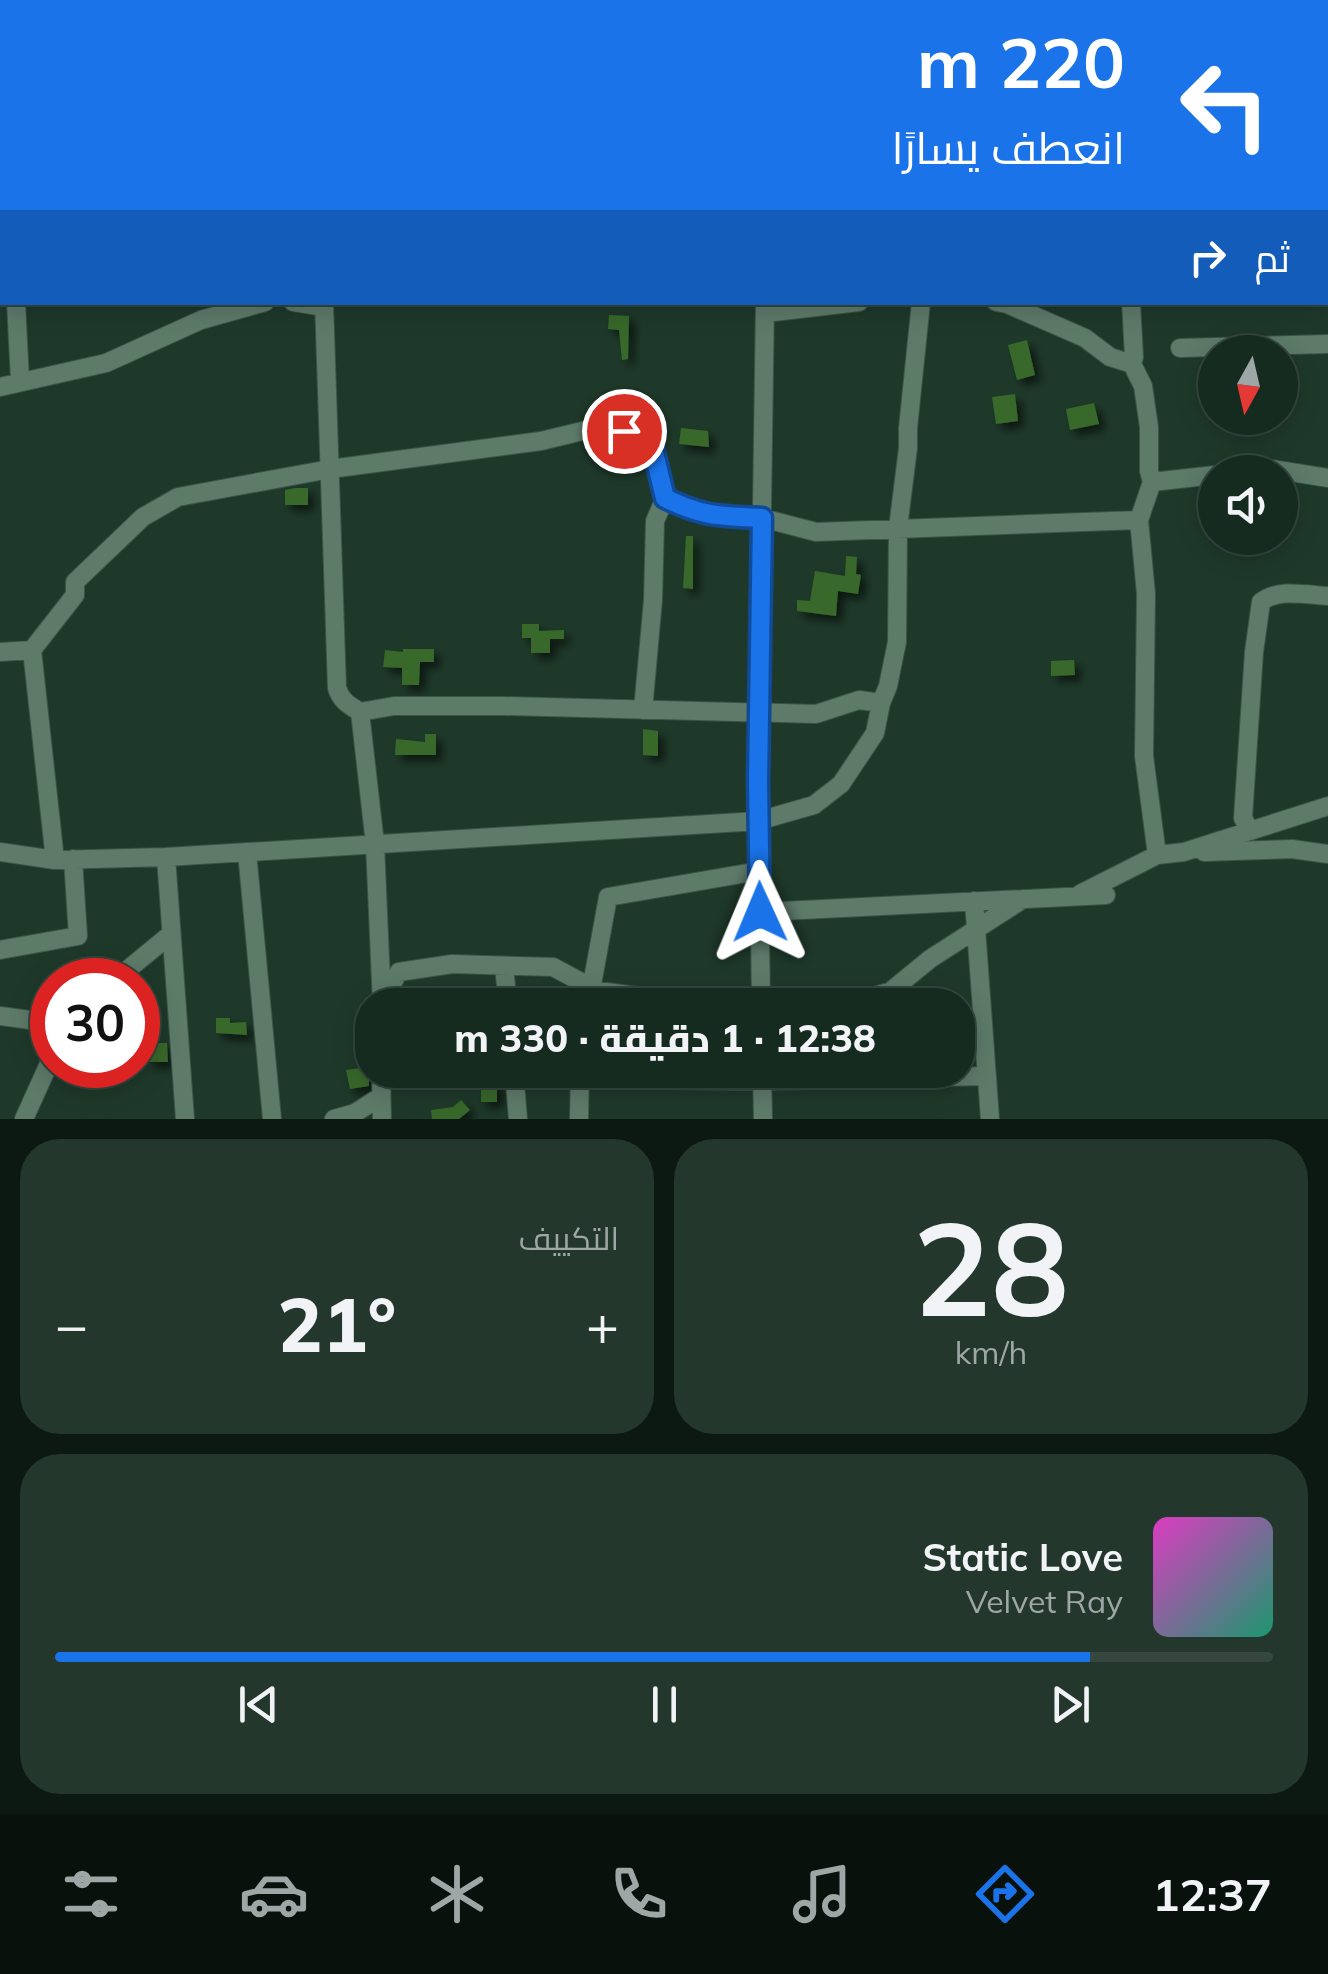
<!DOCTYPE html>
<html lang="ar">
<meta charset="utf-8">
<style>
:root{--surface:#162b20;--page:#23372d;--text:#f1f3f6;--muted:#9ea7a5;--line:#35473e;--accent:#1a73e8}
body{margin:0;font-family:Mulish,Cairo,sans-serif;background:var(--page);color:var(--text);direction:rtl;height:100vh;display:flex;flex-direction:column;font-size:38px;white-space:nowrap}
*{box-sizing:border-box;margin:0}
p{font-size:32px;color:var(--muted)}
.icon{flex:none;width:55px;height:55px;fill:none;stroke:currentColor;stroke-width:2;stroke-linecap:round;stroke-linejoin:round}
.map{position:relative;height:1119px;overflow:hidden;direction:ltr}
.drawer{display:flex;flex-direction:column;gap:20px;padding:20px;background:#0c1812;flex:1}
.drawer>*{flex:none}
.hud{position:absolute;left:0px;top:0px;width:1330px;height:305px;box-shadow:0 5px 25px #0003,0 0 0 2px var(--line);direction:rtl;background:#1a73e8;color:#fff;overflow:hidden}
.needle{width:65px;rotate:188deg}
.tools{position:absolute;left:1198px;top:335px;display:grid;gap:20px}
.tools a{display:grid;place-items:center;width:100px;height:100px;border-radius:50%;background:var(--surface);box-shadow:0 5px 25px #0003,0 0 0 2px var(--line);font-size:50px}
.speed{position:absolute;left:30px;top:958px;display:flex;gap:20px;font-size:50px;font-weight:700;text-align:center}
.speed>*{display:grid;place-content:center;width:130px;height:130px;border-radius:50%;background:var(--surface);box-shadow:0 5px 25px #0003,0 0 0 2px var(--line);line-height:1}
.speed .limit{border:15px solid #d22;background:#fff;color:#111}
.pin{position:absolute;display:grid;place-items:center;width:85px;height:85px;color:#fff;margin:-42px;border:5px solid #fff;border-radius:50%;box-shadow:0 2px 10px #0007}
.me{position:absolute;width:110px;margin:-55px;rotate:359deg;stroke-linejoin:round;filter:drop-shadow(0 0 8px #0008)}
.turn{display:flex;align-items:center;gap:35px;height:210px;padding:0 40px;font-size:45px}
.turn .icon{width:130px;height:130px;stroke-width:2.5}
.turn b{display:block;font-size:70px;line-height:85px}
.then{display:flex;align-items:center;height:95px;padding:0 40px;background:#0003;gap:20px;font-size:38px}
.big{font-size:75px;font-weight:800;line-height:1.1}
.drawer .card{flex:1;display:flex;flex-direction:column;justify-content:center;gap:15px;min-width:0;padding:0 35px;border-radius:40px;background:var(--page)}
.drawer .dial{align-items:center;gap:0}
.dial b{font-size:130px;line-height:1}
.song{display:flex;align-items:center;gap:30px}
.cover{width:120px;height:120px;border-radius:15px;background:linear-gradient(135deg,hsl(310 70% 55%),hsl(160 70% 35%))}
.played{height:10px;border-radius:5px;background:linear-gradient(90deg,var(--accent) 85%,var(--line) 85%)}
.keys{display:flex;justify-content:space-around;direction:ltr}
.heat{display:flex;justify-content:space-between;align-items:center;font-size:55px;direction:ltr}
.drawer .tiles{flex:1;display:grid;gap:20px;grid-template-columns:1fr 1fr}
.card:last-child{grid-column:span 2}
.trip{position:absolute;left:355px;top:988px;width:620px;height:100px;border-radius:40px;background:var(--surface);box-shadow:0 5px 25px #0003,0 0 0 2px var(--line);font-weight:800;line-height:100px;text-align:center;direction:rtl}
.tab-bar{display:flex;height:160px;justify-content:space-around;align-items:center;background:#09110d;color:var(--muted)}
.tab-bar .icon{width:70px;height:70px}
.tab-bar .selected{color:var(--accent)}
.tab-bar b{font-size:45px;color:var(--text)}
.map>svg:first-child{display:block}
</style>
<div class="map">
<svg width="1328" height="1119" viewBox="0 0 1328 1119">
<defs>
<filter id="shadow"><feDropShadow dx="6" dy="6" stdDeviation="5" flood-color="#0009"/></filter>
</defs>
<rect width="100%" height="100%" fill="#1e392a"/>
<!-- building -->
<path fill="#38682c" filter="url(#shadow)" d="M609,315L629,316L628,359L622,360L619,330L608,329Z
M1027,340L1035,375L1017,380L1008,345Z
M1015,394L1018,421L996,424L992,397Z
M1094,403L1099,424L1070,430L1066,409Z
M681,428L708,431L709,447L679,444Z
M295,488H308V505H285V490Z
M686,536H693V589L683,588Z
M846,556L857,557L856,574L861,575L858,594L838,591L836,616L797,611V600L810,601L815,571L845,576Z
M522,624H539V631L564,630V639H550V653H531V638H522Z
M403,649H434V662H420L419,685H402V668L383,667L385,650L403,652Z
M1074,660L1075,675L1051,676V661Z
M643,729L658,731V756L643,755Z
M425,734H436V755H395L396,739L425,742Z
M216,1018H230V1023L246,1022L247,1035L216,1033Z
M148,1043H167L168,1062H148Z
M369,1067V1086L350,1089L346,1070Z
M481,1081H497V1102H481Z
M461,1100L470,1110L459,1119H432L431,1110L453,1107Z"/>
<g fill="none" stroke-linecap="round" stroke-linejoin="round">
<defs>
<path id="minor" d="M283,0L284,2
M704,0V2
M766,0V2
M910,0V2
M1079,0V2
M1293,0L1294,2
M460,2L464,0
M0,63L2,62
M0,180L2,179
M0,272L2,271
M16,302L20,381
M293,302L324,307
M324,302L337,688C341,701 349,705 360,712L394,706H504L816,714L859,700L881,703
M996,302L1007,304L1085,338L1110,357L1132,364
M1131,302L1134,357L1132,364L1143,386L1149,427V471L1152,482L1139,520L1146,594L1144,756L1157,855
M765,313L859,302
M1180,348L1328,344
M0,387L106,363L201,320L265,302
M1243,472L1272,469L1328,478
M1152,482L1215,475
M665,498L693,512L718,516L762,518L816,532L1139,520
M0,652L32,650
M360,712L375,844L382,1005
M1250,831L1243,818L1254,652L1261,602C1278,588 1308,595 1328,596
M0,852L55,860L166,857L758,821L814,805L841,784L875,733L881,703L888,686L897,642L898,528L908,448V428L921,302
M247,852L272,1119
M1204,852L1292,849L1328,854
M166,857L185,1119
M55,860L32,650L75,595V582L143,517L178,497L330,469L541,441L599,427L651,436L665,498L655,521L653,600L643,710
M1080,894L1157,855L1184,852L1328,806
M974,901L990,1119
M760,912L1106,895
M0,950L78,936L73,859
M504,967L508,1005
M115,980L171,934
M383,999L399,972L452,964L553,967L581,982L591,990
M705,1005L591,990L608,897L759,871
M761,1005L758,782L765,302
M845,1005L891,991L930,959L1023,899
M0,1016L52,1023
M381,1070L382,1119
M514,1070L518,1119
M762,1070L763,1119
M580,1079L762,1081L987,1076
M24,1119L52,1057
M334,1119L355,1113L380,1097
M579,1119L580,1070"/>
</defs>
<!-- minor casing -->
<use href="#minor" stroke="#3b5447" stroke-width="20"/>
<!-- minor -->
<use href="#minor" stroke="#5e7b6a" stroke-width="18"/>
</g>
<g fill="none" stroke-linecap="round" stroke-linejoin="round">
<defs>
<path id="route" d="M624,431L650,436L665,498C703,517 721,516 762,518L758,782L760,912"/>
</defs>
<!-- route casing -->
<use href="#route" stroke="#114b97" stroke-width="25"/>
<!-- route -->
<use href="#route" stroke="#1a73e8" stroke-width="18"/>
</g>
</svg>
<div class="tools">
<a><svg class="needle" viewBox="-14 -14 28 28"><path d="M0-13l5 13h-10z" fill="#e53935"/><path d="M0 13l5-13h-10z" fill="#9ea7a5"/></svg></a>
<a><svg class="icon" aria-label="sound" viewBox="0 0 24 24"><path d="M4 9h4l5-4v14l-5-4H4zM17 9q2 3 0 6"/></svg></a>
</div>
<div class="speed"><div class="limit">30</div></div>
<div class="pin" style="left:624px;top:431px;background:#d93025"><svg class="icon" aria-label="arrive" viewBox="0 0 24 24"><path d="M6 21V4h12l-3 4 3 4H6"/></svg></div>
<svg class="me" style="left:760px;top:912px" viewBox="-20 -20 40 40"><path d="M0-17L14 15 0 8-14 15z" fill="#1a73e8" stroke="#fff" stroke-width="4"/></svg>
<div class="trip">12:38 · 1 دقيقة · 330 m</div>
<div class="hud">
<div class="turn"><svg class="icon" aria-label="left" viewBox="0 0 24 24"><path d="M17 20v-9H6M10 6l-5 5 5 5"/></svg><div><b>220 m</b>انعطف يسارًا</div></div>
<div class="then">ثم<svg class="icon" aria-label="right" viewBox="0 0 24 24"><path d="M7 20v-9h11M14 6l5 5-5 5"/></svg></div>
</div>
</div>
<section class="drawer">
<div class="tiles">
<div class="card dial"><b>28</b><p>km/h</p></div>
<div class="card"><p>التكييف</p>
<div class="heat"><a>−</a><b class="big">21°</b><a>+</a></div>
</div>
<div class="card">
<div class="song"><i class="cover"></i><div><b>Static Love</b><p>Velvet Ray</p></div></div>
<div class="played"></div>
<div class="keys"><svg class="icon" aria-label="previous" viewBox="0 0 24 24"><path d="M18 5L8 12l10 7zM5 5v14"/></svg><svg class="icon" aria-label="pause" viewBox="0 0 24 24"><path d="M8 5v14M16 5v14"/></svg><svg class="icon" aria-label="next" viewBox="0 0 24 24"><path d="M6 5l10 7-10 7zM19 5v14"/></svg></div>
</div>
</div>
</section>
<nav class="tab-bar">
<b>12:37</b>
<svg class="icon selected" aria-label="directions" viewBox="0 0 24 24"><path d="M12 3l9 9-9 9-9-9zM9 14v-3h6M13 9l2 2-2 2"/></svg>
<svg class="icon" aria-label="music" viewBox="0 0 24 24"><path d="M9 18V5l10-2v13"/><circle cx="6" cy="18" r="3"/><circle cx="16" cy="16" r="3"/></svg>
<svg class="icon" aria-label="phone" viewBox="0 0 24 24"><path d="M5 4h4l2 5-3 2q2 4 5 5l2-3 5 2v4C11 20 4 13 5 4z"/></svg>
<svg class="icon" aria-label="climate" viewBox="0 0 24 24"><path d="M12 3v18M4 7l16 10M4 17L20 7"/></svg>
<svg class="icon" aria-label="car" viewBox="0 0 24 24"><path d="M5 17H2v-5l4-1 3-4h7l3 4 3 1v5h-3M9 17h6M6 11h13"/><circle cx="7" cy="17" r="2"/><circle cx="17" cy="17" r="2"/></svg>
<svg class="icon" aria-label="filters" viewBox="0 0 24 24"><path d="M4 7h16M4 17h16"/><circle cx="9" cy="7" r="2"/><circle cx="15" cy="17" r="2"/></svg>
</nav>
